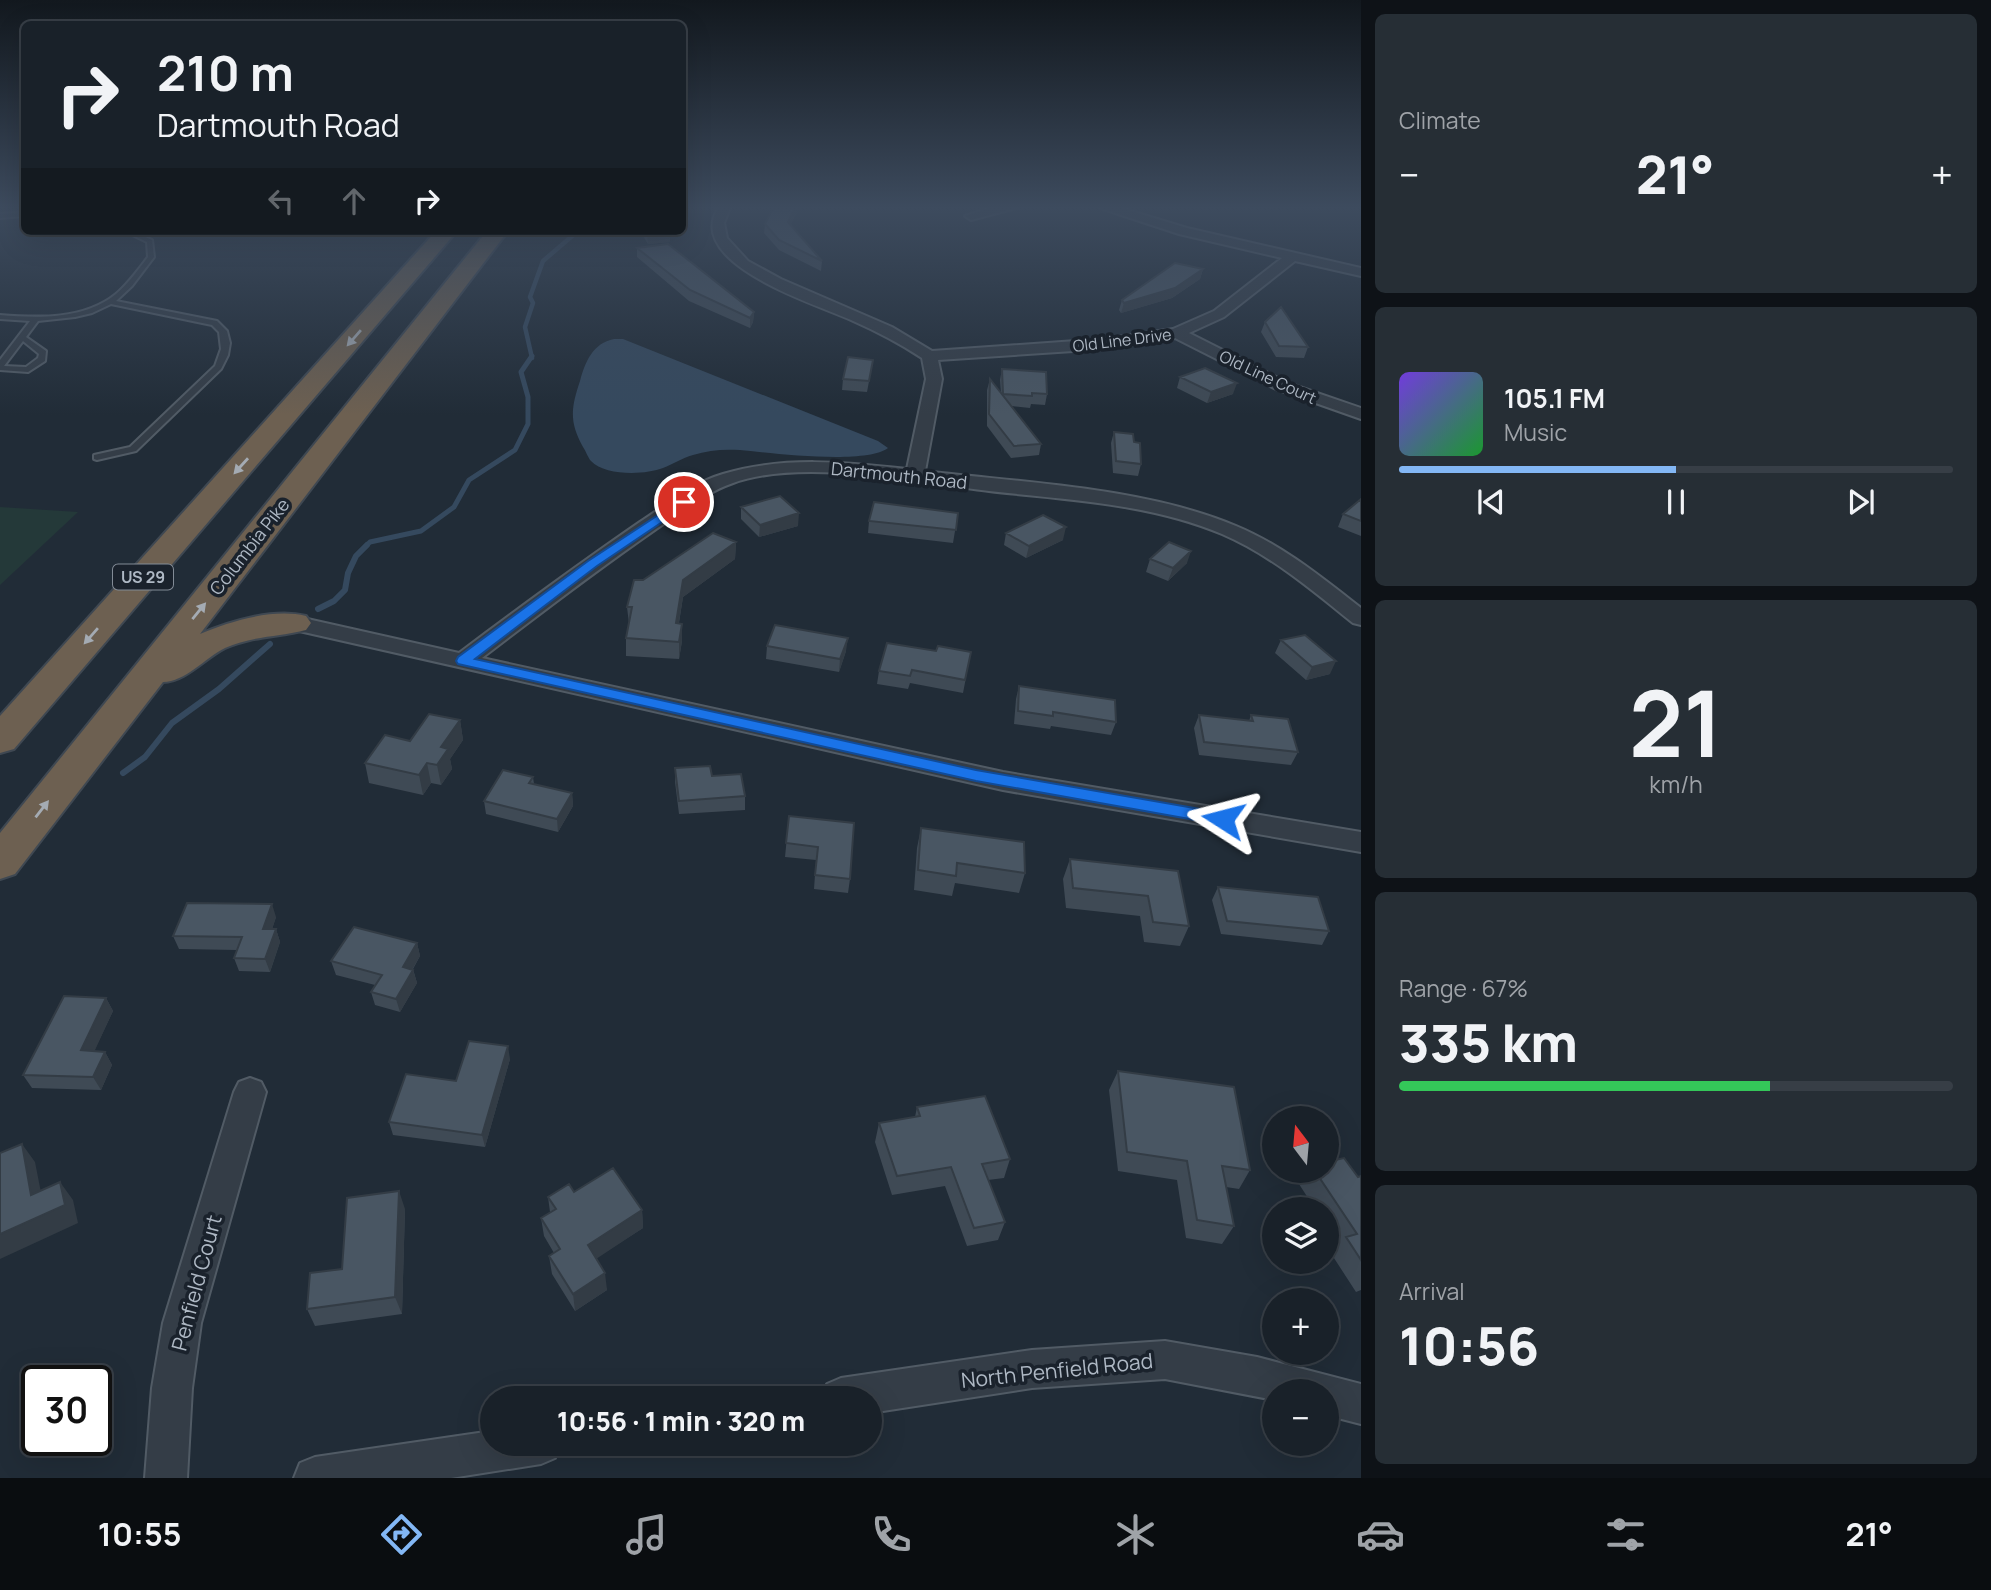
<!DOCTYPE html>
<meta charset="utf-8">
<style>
:root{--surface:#192129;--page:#262e35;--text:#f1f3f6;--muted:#9fa3a8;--line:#373e46;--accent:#83b7f5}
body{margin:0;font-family:Manrope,sans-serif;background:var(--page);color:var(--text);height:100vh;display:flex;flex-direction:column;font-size:26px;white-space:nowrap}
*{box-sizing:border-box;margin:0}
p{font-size:23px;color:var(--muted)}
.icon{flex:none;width:38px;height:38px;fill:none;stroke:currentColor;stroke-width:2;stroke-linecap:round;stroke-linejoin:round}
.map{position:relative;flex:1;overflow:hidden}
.side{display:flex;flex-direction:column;gap:14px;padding:14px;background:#0e1217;width:630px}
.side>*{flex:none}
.hud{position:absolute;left:21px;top:21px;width:665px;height:214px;border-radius:10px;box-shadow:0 7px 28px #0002,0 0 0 2px var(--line);background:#192129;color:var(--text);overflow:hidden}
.needle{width:46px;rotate:344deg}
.fabs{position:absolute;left:1262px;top:1106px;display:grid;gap:14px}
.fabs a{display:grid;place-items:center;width:77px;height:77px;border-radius:50%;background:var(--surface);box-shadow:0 7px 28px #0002,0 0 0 2px var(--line);font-size:35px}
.speed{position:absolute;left:21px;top:1365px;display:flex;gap:14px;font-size:35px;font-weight:700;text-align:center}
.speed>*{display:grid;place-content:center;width:91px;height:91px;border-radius:50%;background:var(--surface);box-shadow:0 7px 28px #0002,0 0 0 2px var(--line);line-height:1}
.speed .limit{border:4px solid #111;border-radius:10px;background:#fff;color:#111}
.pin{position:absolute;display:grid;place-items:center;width:60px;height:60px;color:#fff;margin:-30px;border:4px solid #fff;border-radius:50%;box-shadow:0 2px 7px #0007}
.me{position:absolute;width:77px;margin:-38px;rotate:279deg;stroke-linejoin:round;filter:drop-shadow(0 0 5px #0008)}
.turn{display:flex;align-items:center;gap:24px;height:147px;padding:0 21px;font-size:32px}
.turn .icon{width:91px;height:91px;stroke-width:2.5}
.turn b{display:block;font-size:49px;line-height:60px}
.lanes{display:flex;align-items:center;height:66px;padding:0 21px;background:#0003;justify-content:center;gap:35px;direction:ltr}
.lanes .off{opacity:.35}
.big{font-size:52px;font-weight:800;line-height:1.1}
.side .card{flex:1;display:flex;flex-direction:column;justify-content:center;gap:10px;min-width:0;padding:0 24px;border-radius:10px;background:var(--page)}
.side .dial{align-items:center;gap:0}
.dial b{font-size:91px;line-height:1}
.song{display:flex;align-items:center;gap:21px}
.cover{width:84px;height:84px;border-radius:10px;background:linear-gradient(135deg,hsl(260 70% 55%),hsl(130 70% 35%))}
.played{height:7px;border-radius:4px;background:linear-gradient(90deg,var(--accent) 50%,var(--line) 50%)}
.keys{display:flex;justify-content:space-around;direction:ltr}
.heat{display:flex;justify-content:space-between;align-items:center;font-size:38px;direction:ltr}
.charge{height:10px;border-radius:5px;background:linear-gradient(90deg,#34c759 67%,var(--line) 0)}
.trip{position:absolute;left:480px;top:1386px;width:402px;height:70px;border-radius:35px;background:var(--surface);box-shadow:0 7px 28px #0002,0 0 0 2px var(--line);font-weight:800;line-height:70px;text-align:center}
.dock{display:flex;height:112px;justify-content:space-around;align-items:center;background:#0a0d10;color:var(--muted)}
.dock .icon{width:49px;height:49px}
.dock .selected{color:var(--accent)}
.dock b{font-size:32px;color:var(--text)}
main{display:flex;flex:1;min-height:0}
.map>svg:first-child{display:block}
</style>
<main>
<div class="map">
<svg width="1361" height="1478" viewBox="0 0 1361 1478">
<rect width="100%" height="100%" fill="#212c37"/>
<!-- green -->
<path fill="#243939" d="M0,507L78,512L0,585Z"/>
<!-- water -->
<path fill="#35495e" d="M614,339H623L878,441L888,448C866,465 771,453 740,450C724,449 708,450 693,455C682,458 673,464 663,468C645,475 605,476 591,461C588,458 586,451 583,447C569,422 571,408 580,381C585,362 593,343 614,339Z"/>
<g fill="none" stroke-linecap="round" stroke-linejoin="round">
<!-- stream-far2 -->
<path stroke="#35495e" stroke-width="4.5" d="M532,358L525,327L533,303L530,297L543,261L578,231"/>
<!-- stream-far1 -->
<path stroke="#35495e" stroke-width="5" d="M365,547L370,542L421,531L454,507L469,480L515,450L528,424V397L521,372L532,356"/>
<!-- stream -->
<path stroke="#35495e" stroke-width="6" d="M318,609L334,601L345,590L348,573L356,556L367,545
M123,773L145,757L172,723L219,689L270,644"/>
<defs>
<path id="lane" d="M24,212V216L0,218V214Z
M124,231H132L152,240L154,257L132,286L116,301L217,321L227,331L230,343L228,355L221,369L136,451L97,460L94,459V455L130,447L215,366L221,349L219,332L212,325L111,304L92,313L75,317L38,321L26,337L46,351L45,361L28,372L0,370V360L30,321L0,319V315C38,318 84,320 116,294C128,284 138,270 148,257L147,242ZM23,341L39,354L38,358L26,367L4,366Z"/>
<path id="street" d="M718,208H730L724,223L727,238L748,261L781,279L892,327L932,351L1104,339L1173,329L1214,311L1282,258L1179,234L1100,208H1121L1187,228L1361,268V276L1295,261L1224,317L1189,333L1288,383L1361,408V419L1276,389L1175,338L1104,349L938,360L942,379L925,471C1024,483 1143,487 1236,526C1282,545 1321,577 1361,608V625L1353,623C1312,590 1271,555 1222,534C1149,503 1067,500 989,491C916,482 802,458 733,483C704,493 681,513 656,529C597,570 539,614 482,658L1003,772L1361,832V852L1003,790L286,628L283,623L286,618L294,616L459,653C519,608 579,564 640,522C666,505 692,483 723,474C782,456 846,462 907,469L926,379L922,358C899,343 876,331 851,320C816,304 684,264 718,208Z
M990,208H1016L971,220L965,216Z
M250,1078L261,1082L266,1092L201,1323L192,1388L187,1478H145L152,1388L163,1323L234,1092L239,1082Z
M1165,1341L1257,1357L1361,1384V1424L1326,1415V1391H1274V1400L1165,1379L1032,1388L870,1413V1398H821L827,1384L841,1378L1032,1350Z
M492,1431V1444H561L555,1458L541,1464L451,1478H294L300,1463L315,1457Z"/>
<path id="highway" d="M436,231H457L14,749L0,753V716Z
M487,231H508L200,634C230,621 274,608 306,616L311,623L306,630C279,637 251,636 225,648C205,658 185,682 163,682L15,874L0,879V833Z"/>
</defs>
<!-- lane casing -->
<use href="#lane" stroke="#515b65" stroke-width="4"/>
<!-- street casing -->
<use href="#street" stroke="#515b65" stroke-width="4"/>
<!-- highway casing -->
<use href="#highway" stroke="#3f4852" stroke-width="4"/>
<!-- lane -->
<use href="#lane" fill="#343d47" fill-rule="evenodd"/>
<!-- street -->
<use href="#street" fill="#343d47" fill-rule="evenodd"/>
<!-- highway -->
<use href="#highway" fill="#6d6051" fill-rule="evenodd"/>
</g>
<!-- wall -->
<path fill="#3f4a55" d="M773,208H799L790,225L822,261L821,271L779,250L764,233L765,224Z
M640,231H670V242L648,244Z
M637,248L754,312L753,322L750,328L689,301L637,257Z
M1203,269L1200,279L1172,298L1121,313L1119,310L1122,300Z
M1265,322L1308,347L1304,358L1276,357L1261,332Z
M873,360L867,392L842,390L843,379Z
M1002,369L1047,394L1045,405L1031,404L1030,408L1011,406L1041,444L1039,455L1011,458L987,426V390L990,379L1001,393L1000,380Z
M1180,377L1233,394L1207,403L1177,388Z
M1114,432L1134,442L1141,464L1138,476L1113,473L1111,443Z
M1361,499V536L1338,527L1343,514Z
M741,507L798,526L759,537L741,519Z
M958,513L953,543L868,533L869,521Z
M1006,533L1063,540L1026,558L1004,545Z
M736,542L735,559L683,597L679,623L682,641L679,659L626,656V638L629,624L627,607L643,580Z
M1150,559L1187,563L1168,581L1146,572Z
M1281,640L1330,674L1306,680L1275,653Z
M767,646L846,651L839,672L766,659Z
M936,651L971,652L963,693L910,683L908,689L877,684L879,671Z
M1019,686L1116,722L1111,735L1051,726L1050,729L1014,724L1016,699Z
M1199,715L1249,721L1251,715L1298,752L1291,765L1199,755L1194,728Z
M460,720L463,740L450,759L452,769L441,785L431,783L423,795L369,783L365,763L410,741Z
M675,768L712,776L745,796V810L679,814L675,782Z
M533,777L534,784L572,793L573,806L558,832L486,814L484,801Z
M789,816L850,879L848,893L814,889L816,860L785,857Z
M921,828L1025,873L1019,893L955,883L952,896L914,890L917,848Z
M1070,859L1178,871L1189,926L1180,946L1144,942L1140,916L1066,908L1063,879Z
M1218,887L1329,931L1322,945L1221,934L1212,900Z
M276,917L272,929H276L280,942L270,972L239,971L234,958L237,950L179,949L173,936Z
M417,943L420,956L413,969L417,983L400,1012L375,1005L371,992L375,985L336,975L331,961Z
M106,998L113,1011L94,1051L105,1052L112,1065L101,1090L32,1088L23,1075Z
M510,1059L485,1147L393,1135L389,1122L456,1081Z
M1118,1071L1250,1170L1239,1189L1226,1187L1234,1226L1222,1244L1186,1238L1177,1180L1118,1171L1109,1090Z
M917,1107L1010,1159L1004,1178L988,1180L1005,1222L998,1240L967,1246L945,1186L892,1195L875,1142L879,1123L915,1117Z
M1308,1171H1326L1358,1177L1361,1176V1290L1356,1292L1332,1255L1339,1246L1326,1227V1209H1315L1299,1184Z
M574,1192L642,1210L643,1228L596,1258L607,1290L575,1311L552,1274L549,1256L554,1253L544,1236L541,1218L550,1212L548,1197Z
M405,1209L402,1314L315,1326L307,1309L342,1269Z"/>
<!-- shaded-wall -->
<path fill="#333c45" d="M795,208H799L787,232L788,222Z
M670,232V242L648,244L647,235Z
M1203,269L1200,279L1172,298L1121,313L1124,303Z
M754,312L753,322L750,328V318Z
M1237,383L1233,394L1207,403L1211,392Z
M799,513L798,526L759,537L760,525Z
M1066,527L1063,540L1026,558L1029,546Z
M736,542L735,559L683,597L676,640V623L683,580Z
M1191,551L1187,563L1168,581L1173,568Z
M682,624V641L679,659V642Z
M848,638L846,651L839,672L840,659Z
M1336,661L1330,674L1306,680L1312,667Z
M460,720L463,740L450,759L452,769L441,785L437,765L441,747Z
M427,763L431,783L423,795L419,775Z
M572,793L573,806L558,832L557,819Z
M272,904L276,917L268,942L263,929Z
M276,929L280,942L270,972L265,959Z
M417,943L420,956L406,980L403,967Z
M413,970L417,983L400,1012L396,999Z
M106,998L113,1011L89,1063L81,1050Z
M508,1046L510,1059L485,1147L482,1135Z
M105,1052L112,1065L101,1090L93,1077Z
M22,1144L35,1162L45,1213L31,1195Z
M60,1182L73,1200L78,1223L0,1259V1234Z
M399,1191L405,1209L402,1314L395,1297Z
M642,1210L643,1228L590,1263L588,1245Z
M605,1273L607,1290L575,1311L573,1294Z"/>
<!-- building -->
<path fill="#495663" stroke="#333c45" stroke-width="2" d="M773,208H795L788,222L822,261L779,240L765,224Z
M645,231H670V232L647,235Z
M668,244L754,312L750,318L690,290L637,248Z
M1175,263L1203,269L1175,288L1124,303L1122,300Z
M1281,307L1308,347L1279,346L1265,322Z
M848,357L873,360L869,381L843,379Z
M1205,368L1237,383L1211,392L1180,377Z
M1002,369L1046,372L1047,394L1032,393V396L1003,394Z
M990,379L1041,444L1014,446L989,414Z
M1114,432L1133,434L1134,442L1140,443L1141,464L1116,461Z
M780,496L799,513L760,525L741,507Z
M1361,499V521L1343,514Z
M874,502L958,513L956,530L869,521Z
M1043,515L1066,527L1029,546L1006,533Z
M713,533L736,542L683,580L676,623L682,624L679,642L626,638L632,607H627L634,580H643Z
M1169,542L1191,551L1173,568L1150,559Z
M775,625L848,638L840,659L767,646Z
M1305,635L1336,661L1312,667L1281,640Z
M887,643L936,651L938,646L971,652L965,680L912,670L910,676L879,671Z
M1019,686L1115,700L1116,722L1053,712V716L1018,711Z
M429,714L460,720L441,747L448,749L437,765L427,763L419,775L365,763L385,735L410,741Z
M1199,715L1253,721L1251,715L1288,719L1298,752L1204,742Z
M710,766L712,776L741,774L745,796L679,801L675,768Z
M503,770L533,777L529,783L572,793L557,819L484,801Z
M789,816L854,823L850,879L815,875L818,847L786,843Z
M921,828L1024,842L1025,873L957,863L956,876L918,870Z
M1070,859L1178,871L1189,926L1153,922L1148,896L1073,888Z
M1218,887L1318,897L1329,931L1227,921Z
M187,903L272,904L263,929H276L265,959L234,958L242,937L173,936Z
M354,927L417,943L403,967L413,970L396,999L371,992L382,975L331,961Z
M64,996L106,998L81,1050L105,1052L93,1077L23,1075Z
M469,1041L508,1046L482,1135L389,1122L406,1074L456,1081Z
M1118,1071L1234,1087L1250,1170L1222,1166L1234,1226L1197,1220L1187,1161L1127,1152Z
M985,1096L1010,1159L982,1164L1005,1222L974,1228L951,1167L897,1176L879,1123L920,1116L917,1107Z
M22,1144L31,1195L60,1182L65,1205L0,1234V1153Z
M1344,1158L1358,1177L1361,1176V1260L1346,1237L1357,1234L1315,1171H1326V1162Z
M613,1168L642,1210L588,1245L605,1273L573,1294L549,1256L560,1249L541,1218L556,1209L548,1197L569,1184L574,1192Z
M399,1191L395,1297L307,1309L310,1273L342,1269L347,1198Z"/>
<!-- one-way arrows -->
<defs><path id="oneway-solid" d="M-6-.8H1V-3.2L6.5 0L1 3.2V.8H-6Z" transform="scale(1.75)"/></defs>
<g fill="#a4abb3">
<use href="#oneway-solid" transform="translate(354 338) rotate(131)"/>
<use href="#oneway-solid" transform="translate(241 466) rotate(132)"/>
<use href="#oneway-solid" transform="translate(199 611) rotate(-51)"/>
<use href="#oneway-solid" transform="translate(91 636) rotate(131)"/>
<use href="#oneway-solid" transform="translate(42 809) rotate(-52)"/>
</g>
<!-- sky -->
<linearGradient id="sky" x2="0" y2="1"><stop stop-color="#12181e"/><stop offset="0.5" stop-color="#3d4b5e"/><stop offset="1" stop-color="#3d4b5e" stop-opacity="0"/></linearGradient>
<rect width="1361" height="415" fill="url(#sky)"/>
<!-- route -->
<path fill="#1a73e8" stroke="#114b97" stroke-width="2" d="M684,498L689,499V504L597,566L475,659L976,770L1223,813L1229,814L1232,819L1229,823L1223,825L976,781L458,664L456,661L458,657L588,561Z"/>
<g text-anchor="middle" stroke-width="7" stroke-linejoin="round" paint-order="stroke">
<!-- far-street labels -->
<g font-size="16" fill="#aeb8c4" stroke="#1a222c">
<text transform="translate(1122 340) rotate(-7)" y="6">Old Line Drive</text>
<text transform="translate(1268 377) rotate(25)" y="6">Old Line Court</text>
</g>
<!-- shield labels -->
<rect fill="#1a222c" stroke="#828b96" stroke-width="2" x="113" y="564.5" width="60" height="25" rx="5"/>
<g font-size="16" font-weight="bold" fill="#aeb8c4">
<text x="143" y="583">US 29</text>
</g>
<!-- street labels -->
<g font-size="18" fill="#aeb8c4" stroke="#1a222c">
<text transform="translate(899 476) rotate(6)" y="6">Dartmouth Road</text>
<text transform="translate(250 547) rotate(-52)" y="6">Columbia Pike</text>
</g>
<!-- near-street labels -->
<g font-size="21" fill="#aeb8c4" stroke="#1a222c">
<text transform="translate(197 1283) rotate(-75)" y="7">Penfield Court</text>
<text transform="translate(1057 1371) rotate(-6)" y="7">North Penfield Road</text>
</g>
</g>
</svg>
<div class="fabs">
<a><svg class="needle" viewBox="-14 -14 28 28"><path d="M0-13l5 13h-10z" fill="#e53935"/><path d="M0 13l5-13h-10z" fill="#9fa3a8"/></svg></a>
<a><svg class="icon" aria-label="layers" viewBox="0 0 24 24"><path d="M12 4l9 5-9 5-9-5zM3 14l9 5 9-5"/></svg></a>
<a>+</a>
<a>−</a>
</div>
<div class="speed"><div class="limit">30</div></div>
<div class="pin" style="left:684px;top:502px;background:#d93025"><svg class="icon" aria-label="arrive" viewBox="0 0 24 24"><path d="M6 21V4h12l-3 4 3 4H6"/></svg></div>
<svg class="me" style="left:1223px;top:819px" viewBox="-20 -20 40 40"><path d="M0-17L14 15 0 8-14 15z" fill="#1a73e8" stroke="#fff" stroke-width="4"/></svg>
<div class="trip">10:56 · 1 min · 320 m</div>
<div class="hud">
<div class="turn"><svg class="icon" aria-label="right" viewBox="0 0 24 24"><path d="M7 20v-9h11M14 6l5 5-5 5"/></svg><div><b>210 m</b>Dartmouth Road</div></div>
<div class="lanes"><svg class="icon off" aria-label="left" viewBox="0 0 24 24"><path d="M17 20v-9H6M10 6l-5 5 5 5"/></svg><svg class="icon off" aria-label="ahead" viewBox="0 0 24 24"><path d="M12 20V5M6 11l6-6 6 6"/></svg><svg class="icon" aria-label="right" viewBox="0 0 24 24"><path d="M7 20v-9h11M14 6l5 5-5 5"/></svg></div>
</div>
</div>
<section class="side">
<div class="card"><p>Climate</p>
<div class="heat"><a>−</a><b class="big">21°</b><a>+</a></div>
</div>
<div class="card">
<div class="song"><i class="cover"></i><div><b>105.1 FM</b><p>Music</p></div></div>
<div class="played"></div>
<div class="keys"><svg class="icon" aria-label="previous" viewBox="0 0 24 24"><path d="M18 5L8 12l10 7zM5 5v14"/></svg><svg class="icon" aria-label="pause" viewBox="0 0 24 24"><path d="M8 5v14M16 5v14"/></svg><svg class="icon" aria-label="next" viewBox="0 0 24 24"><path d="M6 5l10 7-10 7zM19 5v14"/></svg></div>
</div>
<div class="card dial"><b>21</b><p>km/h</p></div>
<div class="card"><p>Range · 67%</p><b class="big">335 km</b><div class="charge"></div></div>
<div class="card"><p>Arrival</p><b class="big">10:56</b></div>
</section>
</main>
<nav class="dock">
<b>10:55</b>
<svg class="icon selected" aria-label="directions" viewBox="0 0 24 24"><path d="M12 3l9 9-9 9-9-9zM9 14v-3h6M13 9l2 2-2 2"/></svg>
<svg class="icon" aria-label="music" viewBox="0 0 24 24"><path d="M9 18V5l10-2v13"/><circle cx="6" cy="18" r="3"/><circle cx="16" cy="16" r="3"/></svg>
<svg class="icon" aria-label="phone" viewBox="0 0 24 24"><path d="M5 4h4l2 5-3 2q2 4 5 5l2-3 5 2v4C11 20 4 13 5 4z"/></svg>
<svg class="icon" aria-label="climate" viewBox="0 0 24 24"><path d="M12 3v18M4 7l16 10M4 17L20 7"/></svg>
<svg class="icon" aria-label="car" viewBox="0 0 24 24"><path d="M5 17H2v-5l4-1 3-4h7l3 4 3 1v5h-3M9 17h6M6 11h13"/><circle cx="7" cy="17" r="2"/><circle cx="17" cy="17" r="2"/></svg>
<svg class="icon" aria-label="filters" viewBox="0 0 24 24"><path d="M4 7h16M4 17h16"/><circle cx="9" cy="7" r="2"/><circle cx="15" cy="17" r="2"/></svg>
<b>21°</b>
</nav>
